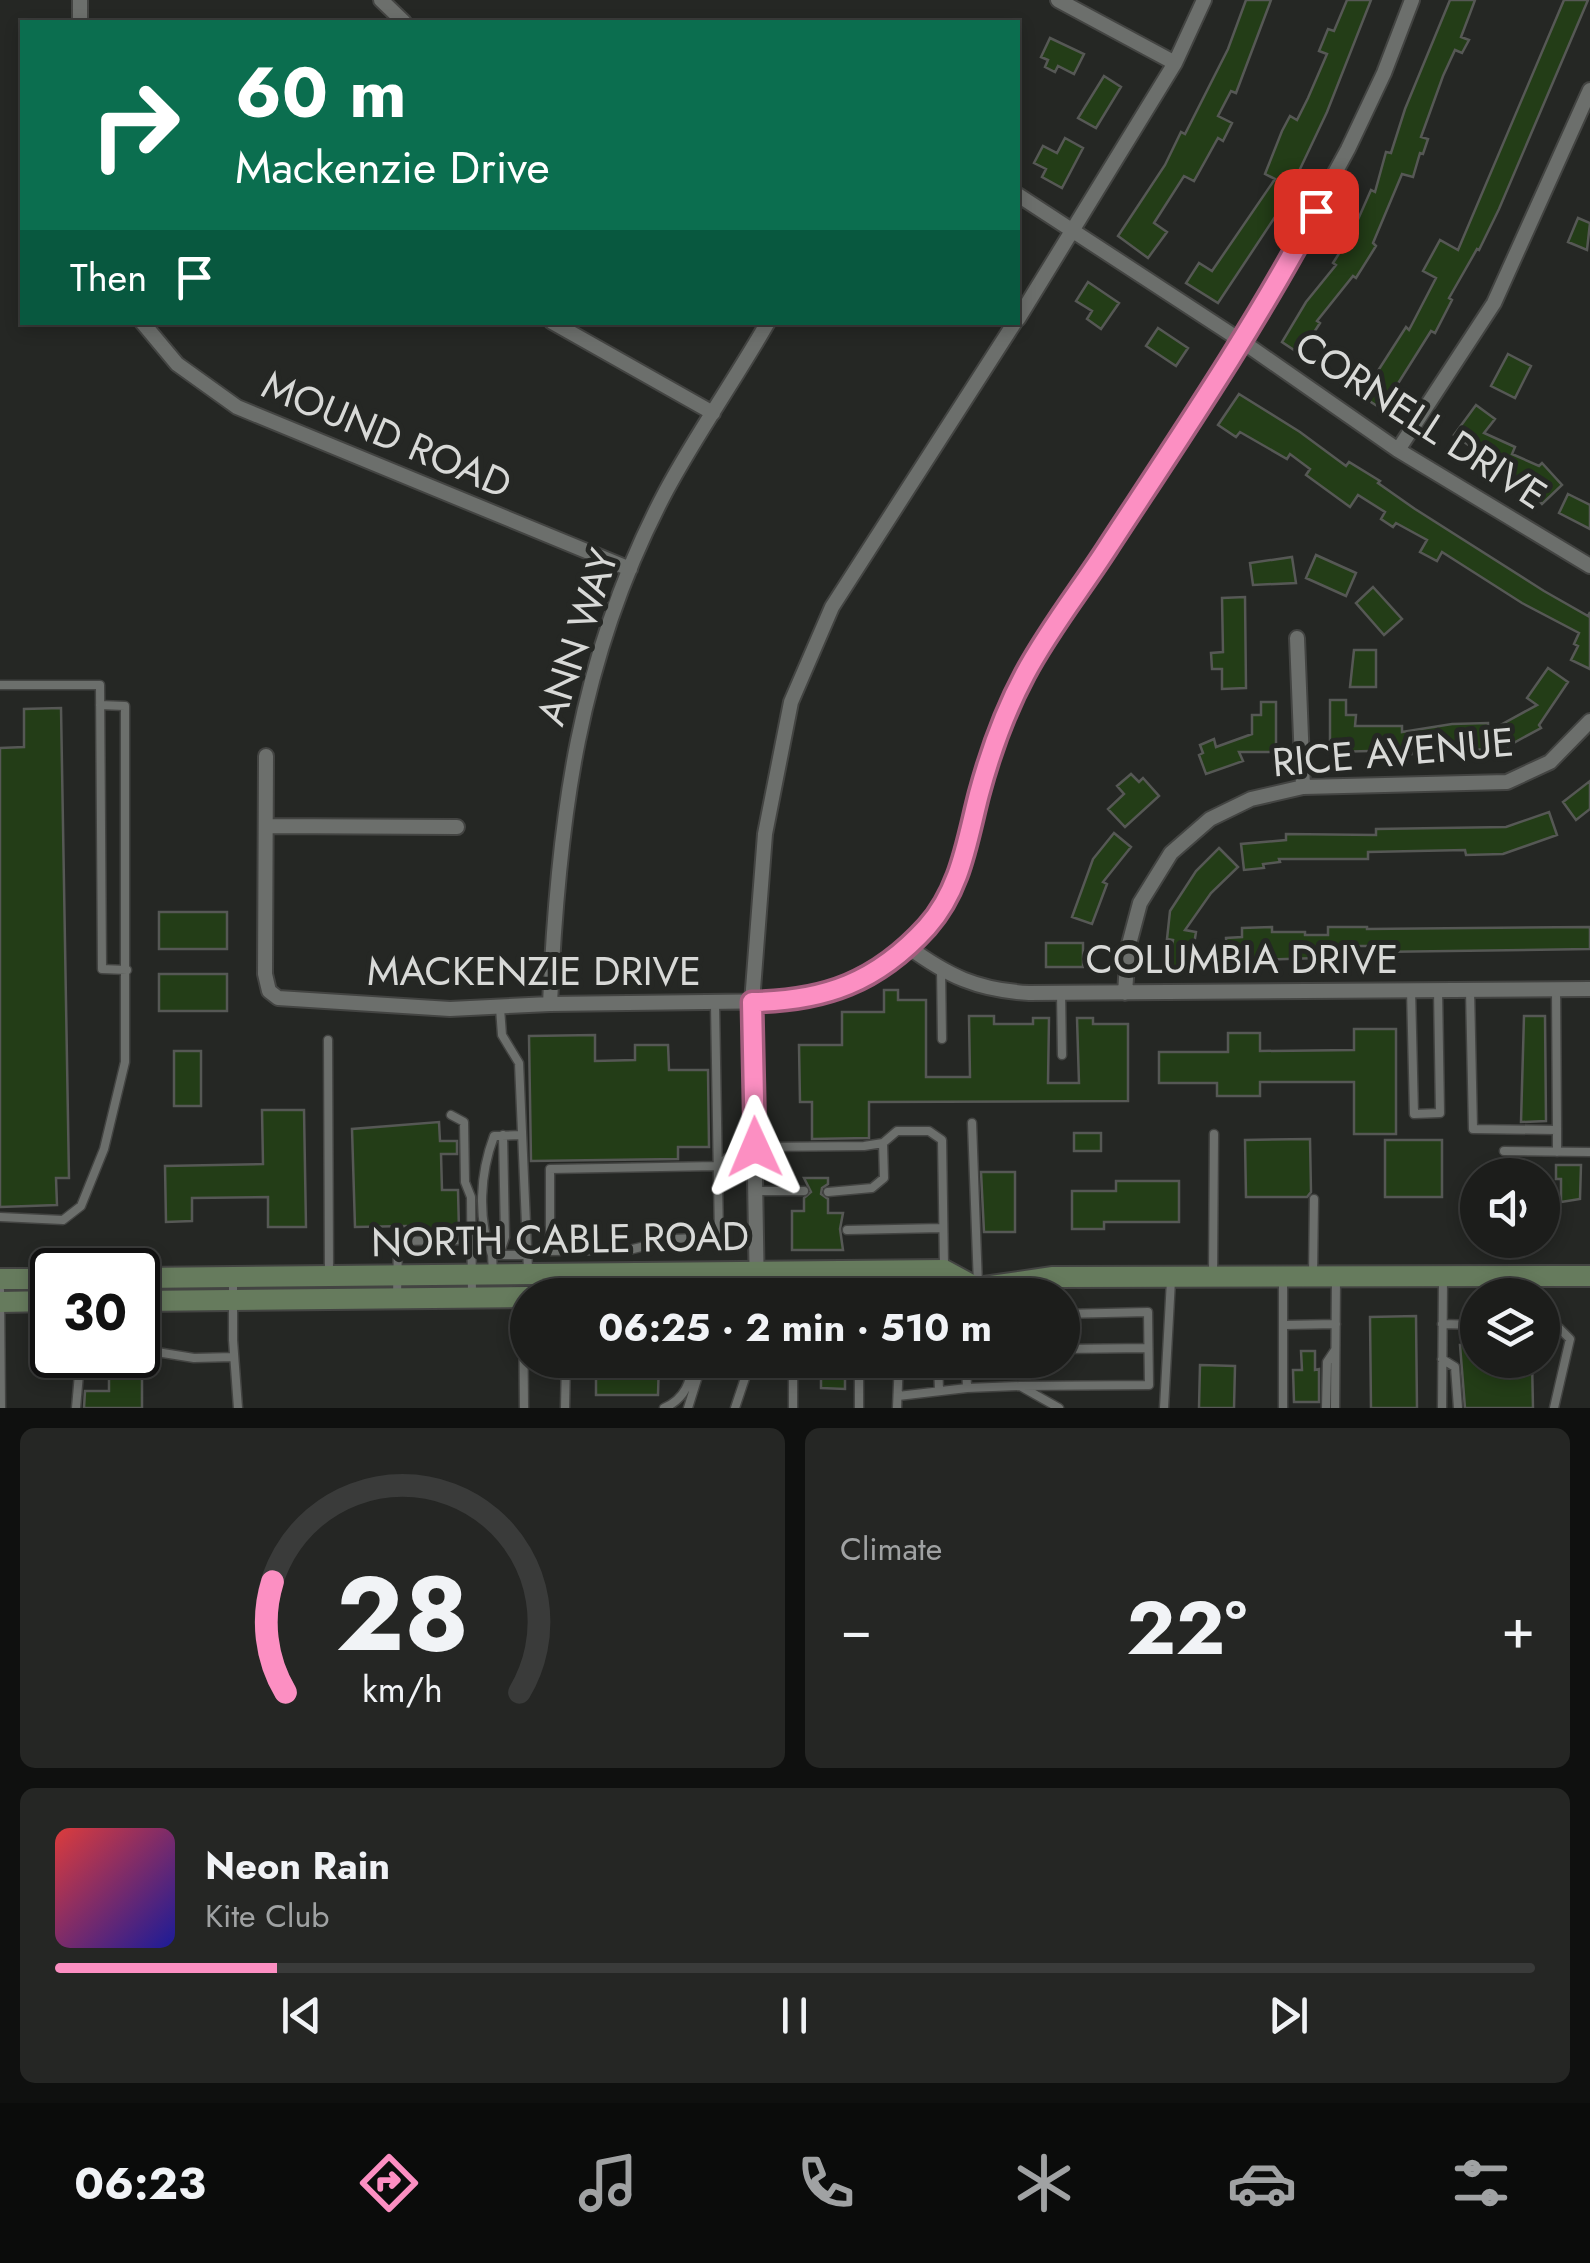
<!DOCTYPE html>
<meta charset="utf-8">
<style>
:root{--surface:#1c1d1b;--page:#252624;--text:#f1f3f6;--muted:#a0a2a3;--line:#3a3b3a;--accent:#fc8fc2}
body{margin:0;font-family:Jost,sans-serif;background:var(--page);color:var(--text);height:100vh;display:flex;flex-direction:column;font-size:38px;white-space:nowrap}
*{box-sizing:border-box;margin:0}
p{font-size:32px;color:var(--muted)}
.icon{flex:none;width:55px;height:55px;fill:none;stroke:currentColor;stroke-width:2;stroke-linecap:round;stroke-linejoin:round}
.map{position:relative;height:1408px;overflow:hidden}
.side{display:flex;flex-direction:column;gap:20px;padding:20px;background:#0f100f;flex:1}
.side>*{flex:none}
.banner{position:absolute;left:20px;top:20px;width:1000px;height:305px;border-radius:0px;box-shadow:0 5px 15px #0003,0 0 0 2px var(--line);background:#0b6e4f;color:#fff;overflow:hidden}
.controls{position:absolute;left:1460px;top:1158px;display:grid;gap:20px}
.controls a{display:grid;place-items:center;width:100px;height:100px;border-radius:50%;background:var(--surface);box-shadow:0 5px 15px #0003,0 0 0 2px var(--line);font-size:50px}
.speed{position:absolute;left:30px;top:1248px;display:flex;gap:20px;font-size:50px;font-weight:700;text-align:center}
.speed>*{display:grid;place-content:center;width:130px;height:130px;border-radius:50%;background:var(--surface);box-shadow:0 5px 15px #0003,0 0 0 2px var(--line);line-height:1}
.speed .limit{border:5px solid #111;border-radius:15px;background:#fff;color:#111}
.pin{position:absolute;display:grid;place-items:center;width:85px;height:85px;color:#fff;margin:-42px;border-radius:20px;box-shadow:0 5px 15px #0006}
.me{position:absolute;width:110px;margin:-55px;rotate:359deg;stroke-linejoin:round;filter:drop-shadow(0 0 8px #0008)}
.turn{display:flex;align-items:center;gap:35px;height:210px;padding:0 50px;font-size:45px}
.turn .icon{width:130px;height:130px;stroke-width:2.5}
.turn b{display:block;font-size:70px;line-height:85px}
.then{display:flex;align-items:center;height:95px;padding:0 50px;background:#0003;gap:20px;font-size:38px}
.big{font-size:75px;font-weight:700;line-height:1.1}
.side .tile{flex:1;display:flex;flex-direction:column;justify-content:center;gap:15px;min-width:0;padding:0 35px;border-radius:15px;background:var(--page)}
.side .dial{align-items:center;gap:0}
.dial svg{height:260px;overflow:visible;fill:none;stroke:var(--line);stroke-width:7;stroke-linecap:round;text-anchor:middle}
.dial text{fill:var(--text);stroke:none}
.song{display:flex;align-items:center;gap:30px}
.cover{width:120px;height:120px;border-radius:15px;background:linear-gradient(135deg,hsl(0 70% 55%),hsl(240 70% 35%))}
.played{height:10px;border-radius:5px;background:linear-gradient(90deg,var(--accent) 15%,var(--line) 15%)}
.keys{display:flex;justify-content:space-around;direction:ltr}
.heat{display:flex;justify-content:space-between;align-items:center;font-size:55px;direction:ltr}
.side .tiles{flex:1;display:grid;gap:20px;grid-template-columns:1fr 1fr}
.tile:last-child{grid-column:span 2}
.trip{position:absolute;left:510px;top:1278px;width:570px;height:100px;border-radius:50px;background:var(--surface);box-shadow:0 5px 15px #0003,0 0 0 2px var(--line);font-weight:700;line-height:100px;text-align:center}
.tabs{display:flex;height:160px;justify-content:space-around;align-items:center;background:#0b0c0b;color:var(--muted)}
.tabs .icon{width:70px;height:70px}
.tabs .selected{color:var(--accent)}
.tabs b{font-size:45px;color:var(--text)}
.map>svg:first-child{display:block}
</style>
<div class="map">
<svg width="1590" height="1408" viewBox="0 0 1590 1408">
<rect width="100%" height="100%" fill="#252724"/>
<!-- building -->
<path fill="#233d17" stroke="#565855" stroke-width="2.5" d="M1246,0H1271L1236,93L1231,91L1218,116L1232,123L1223,141L1218,138L1194,181L1184,176L1154,223L1167,232L1148,258L1118,236L1165,165L1181,132L1185,134L1228,49Z
M1347,0H1371L1327,112L1283,205L1218,303L1186,283L1199,263L1212,271L1275,179L1265,174L1282,131L1290,116L1297,120L1308,98L1327,54L1319,51L1328,29L1334,31Z
M1450,0H1475L1461,37L1469,40L1462,53L1455,50L1443,76L1421,137L1428,139L1423,154L1420,153L1413,177L1402,174L1373,243L1376,246L1356,278L1353,276L1317,321L1320,323L1300,354L1282,342L1306,302L1336,265L1333,263L1352,233L1371,190L1375,192L1386,152L1391,153L1405,109Z
M1564,0H1588L1499,209L1479,250L1477,249L1449,298L1452,300L1435,333L1431,331L1382,409L1341,383L1353,364L1374,377L1406,327L1409,330L1436,278L1423,271L1440,240L1458,250Z
M1050,38L1084,54L1074,74L1058,66L1055,72L1045,67L1048,60L1041,57Z
M1104,76L1121,87L1096,128L1078,118Z
M1065,138L1083,148L1062,188L1042,177L1046,169L1034,163L1043,146L1057,153Z
M1578,218L1590,223L1587,250L1568,242Z
M1088,282L1119,303L1101,329L1087,319L1092,311L1076,301Z
M1158,328L1188,348L1176,366L1146,346Z
M1508,354L1531,366L1515,398L1491,386Z
M1239,394L1300,432L1346,466L1349,462L1380,481L1378,483L1415,509L1544,591L1588,616L1590,612V669L1571,660L1578,646L1574,644L1579,633L1522,603L1442,552L1437,561L1420,552L1427,540L1396,523L1393,527L1381,519L1385,512L1358,495L1350,507L1306,475L1310,469L1290,454L1287,459L1240,432L1236,437L1218,425Z
M1476,405L1495,419L1484,433L1515,447L1512,454L1539,466L1542,463L1562,485L1542,504L1522,482L1481,464L1484,456L1454,435Z
M1568,494L1590,505V529L1559,513Z
M1316,555L1356,573L1346,596L1306,578Z
M1292,557L1296,583L1253,585L1250,563Z
M1373,587L1402,619L1384,635L1356,603Z
M1245,597L1246,688L1222,689V669H1212L1211,653L1223,652L1222,598Z
M1354,650H1376V687H1350Z
M1548,668L1568,682L1539,725L1541,728L1508,746L1497,727L1537,705L1527,698Z
M1330,700H1346V715H1356L1355,726H1402V732L1452,724L1488,723V750L1453,748L1412,754L1411,750L1330,752Z
M1261,702H1276V752H1239L1243,761L1206,774L1199,755L1203,753L1200,745L1214,739L1216,747L1252,734V715H1261Z
M61,708L69,1178H56L57,1205L0,1207V748L24,747V709Z
M1131,774L1139,782L1143,778L1159,796L1125,827L1108,809L1124,794L1117,786Z
M1590,781V809L1576,820L1563,802Z
M1549,812L1557,835L1503,854L1466,855L1465,850L1368,852V859H1279L1280,862L1263,864L1264,868L1244,870L1241,844L1286,840V834L1376,835V829L1506,827Z
M1114,833L1131,847L1103,882L1107,884L1092,924L1072,917L1093,859Z
M1219,848L1238,867L1211,893L1185,930L1196,932L1190,970L1168,966L1173,940L1167,939L1170,911L1196,871Z
M159,912H227V949H159Z
M1272,927V932H1305V935H1328V927H1367V929L1590,927V949L1375,952V946H1350V957L1227,961L1226,938L1242,937V928Z
M1046,943H1083V967H1046Z
M159,974H227V1011H159Z
M884,990H898V1000H926V1077H970L969,1016H994V1024H1033V1018H1049L1048,1083H1079L1077,1018H1093V1024H1128V1101L869,1102V1138L812,1139V1102H800L799,1045H842V1012H884Z
M1524,1016H1545L1546,1121L1521,1122Z
M1354,1029H1396V1134H1354V1082H1260V1096H1217V1083H1159V1052H1228V1033H1260V1051L1354,1050Z
M595,1035V1061L635,1060V1045H668L669,1070H708L709,1147H678V1159L531,1161L529,1036Z
M174,1051H201V1106H174Z
M262,1110H304L306,1227H268V1197L192,1198V1221L166,1222L165,1166L263,1164Z
M439,1122L440,1141H457V1154H441L442,1190H458L459,1231L406,1233V1226L355,1227L352,1129Z
M1074,1133H1101V1151H1074Z
M1310,1139L1311,1192L1307,1197H1246L1245,1140Z
M1385,1140H1442V1197H1385Z
M1556,1165H1581L1580,1199L1561,1202V1179H1556Z
M981,1172H1015V1232H984Z
M804,1178H828V1184L822,1188L821,1194L828,1199V1213H843L840,1229L843,1250H792V1211H804V1198L811,1192Z
M1116,1181H1179V1222H1104V1229H1072V1191H1116Z
M1416,1316L1417,1408H1371L1370,1317Z
M1460,1345H1478V1360H1532L1533,1408H1465Z
M1301,1351H1315V1370L1319,1369V1402H1294L1293,1370H1302Z
M596,1360H659L658,1395H596Z
M821,1360H845V1389L821,1388Z
M1200,1365L1235,1366L1234,1408H1199Z
M109,1368H142V1408H84L85,1391H109Z"/>
<g fill="none" stroke-linecap="round" stroke-linejoin="round">
<defs>
<path id="lane" d="M0,685H100L102,969L127,970
M941,968L942,1039
M1411,990L1414,1114L1440,1113L1438,990
M1470,990L1473,1129L1557,1130V1152
M1556,990L1557,1130
M1061,993L1062,1055
M715,1004L719,1237L673,1239L629,1250L550,1251V1169L717,1166L727,1158L755,1156
M500,1008L502,1035L519,1063L528,1270
M328,1040L329,1275
M451,1115L464,1122L465,1182L471,1197L472,1296
M972,1123L978,1285
M755,1147L864,1146L883,1143L897,1131H929L942,1140L944,1266
M1504,1151L1590,1152
M755,1191H804
M828,1192L872,1188L884,1178L883,1143
M0,1217L63,1220L81,1206L104,1149L125,1062V706L100,705
M847,1230L942,1228
M492,1255C477,1219 480,1173 494,1136L520,1135
M499,1255L505,1237L503,1135
M493,1273L492,1255H528
M1313,1275L1314,1199
M1213,1276L1214,1134
M233,1278V1340L238,1408
M0,1290L1,1408
M397,1298L398,1241L471,1240
M523,1298L524,1408
M1442,1324L1478,1325
M1285,1325L1336,1324
M1542,1328H1559L1570,1339L1554,1408
M138,1349L194,1358L234,1357
M1062,1349L1148,1348
M1442,1359L1455,1367L1458,1408
M793,1360V1408
M938,1360L939,1391
M966,1360L967,1388L1020,1386L1059,1408
M1020,1386L1149,1385L1148,1312L1062,1314
M898,1396L967,1388
M76,1408L79,1374L91,1355
M565,1408L566,1360
M664,1408C685,1399 691,1382 693,1360
M688,1408L703,1360
M735,1408L751,1360
M859,1408V1360
M897,1408L899,1360
M1164,1408L1171,1280
M1283,1408V1278
M1326,1408L1327,1362L1335,1350
M1335,1408L1336,1278
M1442,1408L1443,1278"/>
<path id="street" d="M80,0V22
M381,0L404,22
M1058,0L1175,63
M1018,195L1243,342L1398,450L1590,566
M1018,319L1175,63L1204,0
M142,322L177,364L237,407L630,569
M552,322L713,413
M1398,450L1494,303L1590,90
M1297,638L1303,787
M266,756L265,974L269,991L278,998L450,1009L550,1004L790,1001L820,996L853,982L874,971L907,946L928,926L957,879L992,751L1023,676L1243,342L1348,149L1384,73L1412,0
M266,826L457,827
M907,946C948,976 977,990 1029,993L1590,989
M1125,993L1128,948L1140,903L1171,853L1210,819L1251,799L1303,787L1507,782L1550,762L1590,721
M550,1004C558,820 578,657 666,491C697,433 735,380 768,322
M757,1295L752,1002L765,834L791,702L832,607L1015,322"/>
<path id="secondary" d="M138,1278L944,1270L979,1289
M0,1279H52
M777,1295L942,1293L1053,1277L1590,1276
M138,1301L528,1297
M0,1302L52,1301"/>
</defs>
<!-- lane casing -->
<use href="#lane" stroke="#434442" stroke-width="11"/>
<!-- street casing -->
<use href="#street" stroke="#434442" stroke-width="18"/>
<!-- secondary casing -->
<use href="#secondary" stroke="#434442" stroke-width="24"/>
<!-- lane -->
<use href="#lane" stroke="#6c6f6c" stroke-width="8"/>
<!-- street -->
<use href="#street" stroke="#6c6f6c" stroke-width="14"/>
<!-- secondary -->
<use href="#secondary" stroke="#667b5d" stroke-width="20"/>
</g>
<g fill="none" stroke-linecap="round" stroke-linejoin="round">
<defs>
<path id="route" d="M755,1147L752,1002C825,1001 877,982 927,927C961,889 967,840 979,794C990,753 1005,711 1025,674C1049,629 1081,589 1108,547C1180,437 1254,328 1316,211"/>
</defs>
<!-- route casing -->
<use href="#route" stroke="#a45d7e" stroke-width="25"/>
<!-- route -->
<use href="#route" stroke="#fc8fc2" stroke-width="18"/>
</g>
<g text-anchor="middle" stroke-width="10" stroke-linejoin="round" paint-order="stroke">
<!-- street labels -->
<g font-size="40" fill="#d8d9d7" stroke="#252724">
<text transform="translate(1421 420) rotate(33)" y="14">CORNELL DRIVE</text>
<text transform="translate(387 434) rotate(23)" y="14">MOUND ROAD</text>
<text transform="translate(577 637) rotate(-72)" y="14">ANN WAY</text>
<text transform="translate(1393 752) rotate(-5)" y="14">RICE AVENUE</text>
<text x="1242" y="973">COLUMBIA DRIVE</text>
<text x="534" y="985">MACKENZIE DRIVE</text>
<text transform="translate(560 1239) rotate(-1)" y="14">NORTH CABLE ROAD</text>
</g>
</g>
</svg>
<div class="controls">
<a><svg class="icon" aria-label="sound" viewBox="0 0 24 24"><path d="M4 9h4l5-4v14l-5-4H4zM17 9q2 3 0 6"/></svg></a>
<a><svg class="icon" aria-label="layers" viewBox="0 0 24 24"><path d="M12 4l9 5-9 5-9-5zM3 14l9 5 9-5"/></svg></a>
</div>
<div class="speed"><div class="limit">30</div></div>
<div class="pin" style="left:1316px;top:211px;background:#d93025"><svg class="icon" aria-label="arrive" viewBox="0 0 24 24"><path d="M6 21V4h12l-3 4 3 4H6"/></svg></div>
<svg class="me" style="left:755px;top:1147px" viewBox="-20 -20 40 40"><path d="M0-17L14 15 0 8-14 15z" fill="#fc8fc2" stroke="#fff" stroke-width="4"/></svg>
<div class="trip">06:25 · 2 min · 510 m</div>
<div class="banner">
<div class="turn"><svg class="icon" aria-label="right" viewBox="0 0 24 24"><path d="M7 20v-9h11M14 6l5 5-5 5"/></svg><div><b>60 m</b>Mackenzie Drive</div></div>
<div class="then">Then<svg class="icon" aria-label="arrive" viewBox="0 0 24 24"><path d="M6 21V4h12l-3 4 3 4H6"/></svg></div>
</div>
</div>
<section class="side">
<div class="tiles">
<div class="tile dial"><svg viewBox="0 0 100 80">
<path d="M14 69A42 42 0 1 1 86 69"/>
<path d="M14 69A42 42 0 0 1 10 35" stroke="#fc8fc2"/>
<text x="50" y="56" font-size="32" font-weight="700">28</text>
<text x="50" y="72" font-size="11">km/h</text>
</svg></div>
<div class="tile"><p>Climate</p>
<div class="heat"><a>−</a><b class="big">22°</b><a>+</a></div>
</div>
<div class="tile">
<div class="song"><i class="cover"></i><div><b>Neon Rain</b><p>Kite Club</p></div></div>
<div class="played"></div>
<div class="keys"><svg class="icon" aria-label="previous" viewBox="0 0 24 24"><path d="M18 5L8 12l10 7zM5 5v14"/></svg><svg class="icon" aria-label="pause" viewBox="0 0 24 24"><path d="M8 5v14M16 5v14"/></svg><svg class="icon" aria-label="next" viewBox="0 0 24 24"><path d="M6 5l10 7-10 7zM19 5v14"/></svg></div>
</div>
</div>
</section>
<nav class="tabs">
<b>06:23</b>
<svg class="icon selected" aria-label="directions" viewBox="0 0 24 24"><path d="M12 3l9 9-9 9-9-9zM9 14v-3h6M13 9l2 2-2 2"/></svg>
<svg class="icon" aria-label="music" viewBox="0 0 24 24"><path d="M9 18V5l10-2v13"/><circle cx="6" cy="18" r="3"/><circle cx="16" cy="16" r="3"/></svg>
<svg class="icon" aria-label="phone" viewBox="0 0 24 24"><path d="M5 4h4l2 5-3 2q2 4 5 5l2-3 5 2v4C11 20 4 13 5 4z"/></svg>
<svg class="icon" aria-label="climate" viewBox="0 0 24 24"><path d="M12 3v18M4 7l16 10M4 17L20 7"/></svg>
<svg class="icon" aria-label="car" viewBox="0 0 24 24"><path d="M5 17H2v-5l4-1 3-4h7l3 4 3 1v5h-3M9 17h6M6 11h13"/><circle cx="7" cy="17" r="2"/><circle cx="17" cy="17" r="2"/></svg>
<svg class="icon" aria-label="filters" viewBox="0 0 24 24"><path d="M4 7h16M4 17h16"/><circle cx="9" cy="7" r="2"/><circle cx="15" cy="17" r="2"/></svg>
</nav>
